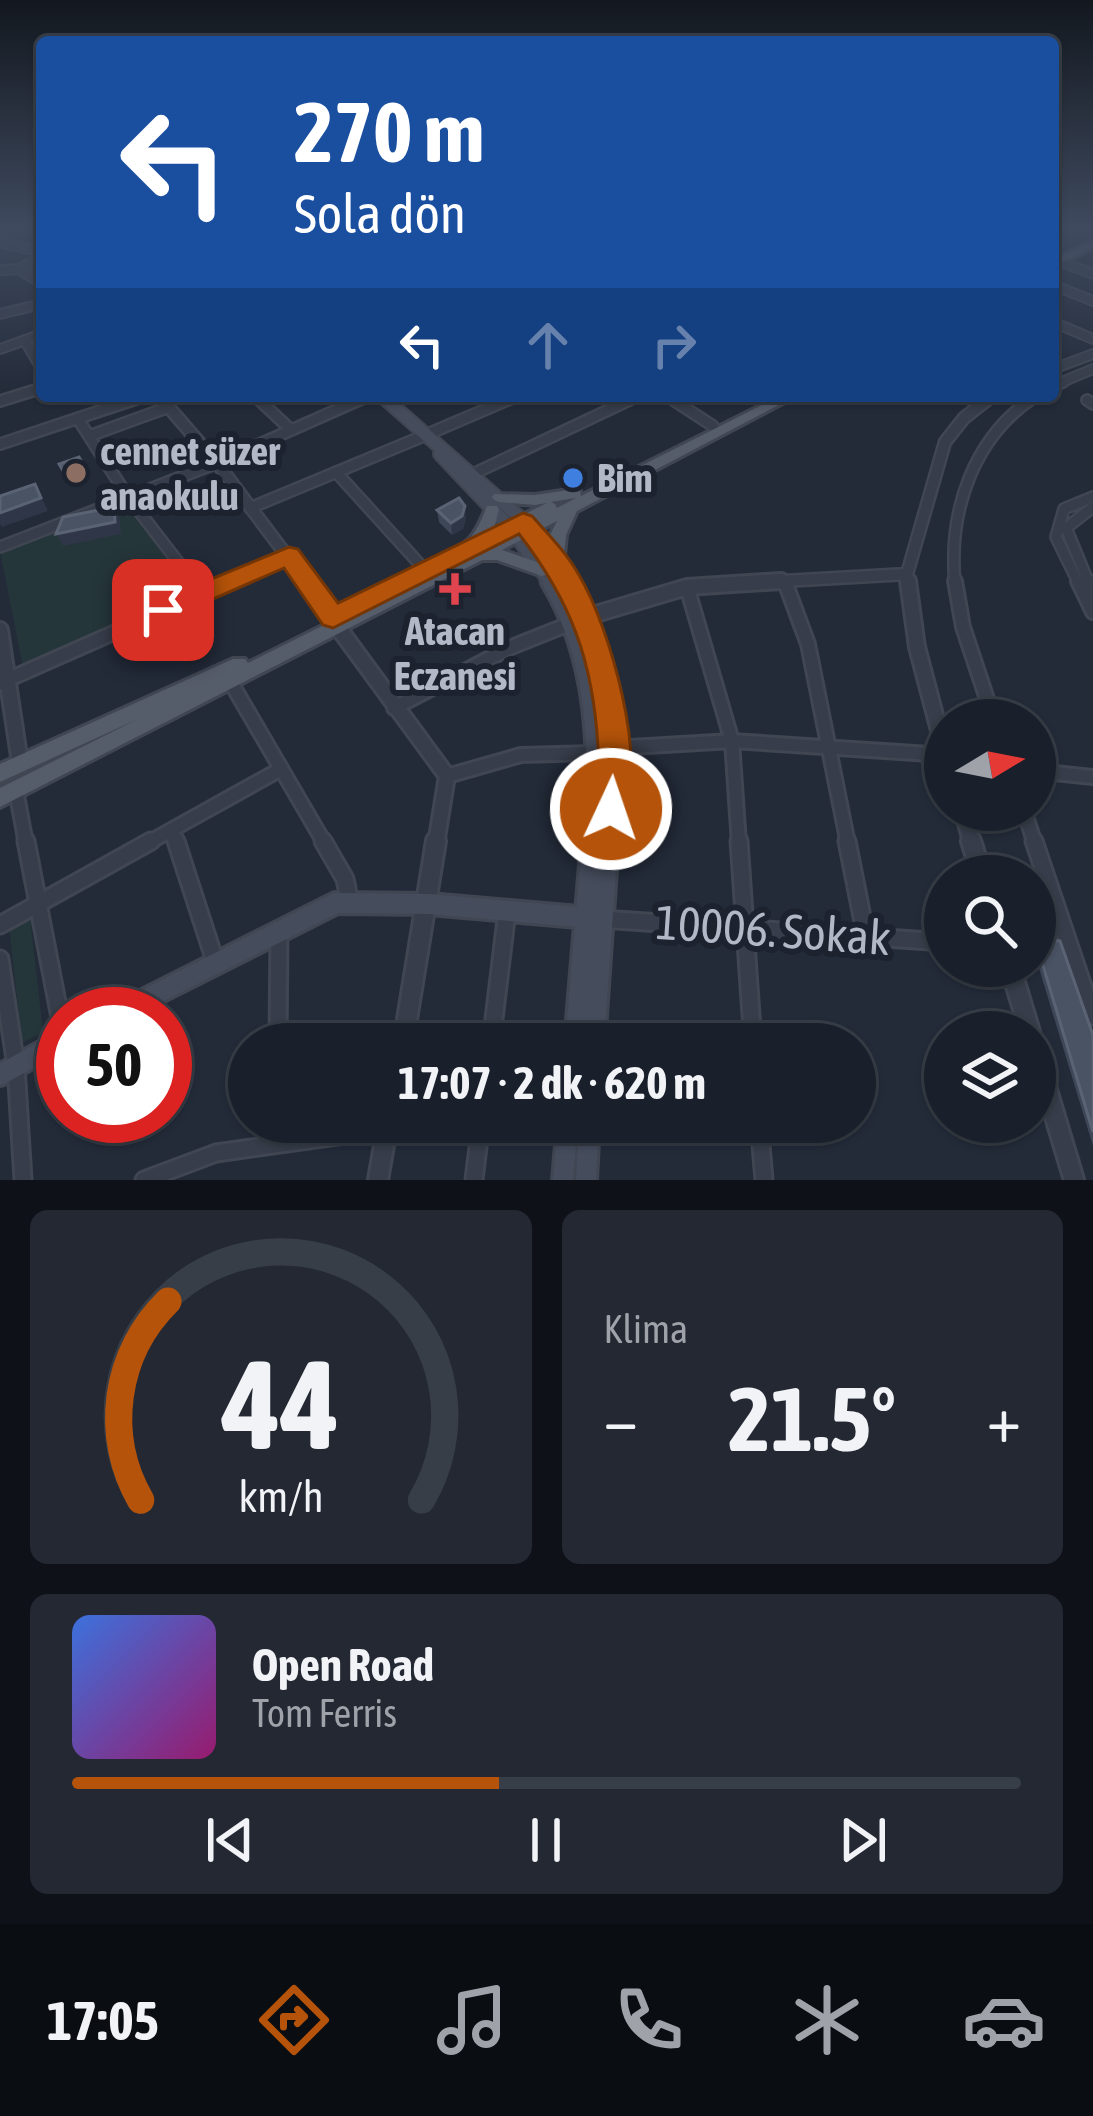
<!DOCTYPE html>
<html lang="tr">
<meta charset="utf-8">
<style>
:root{--surface:#1a202b;--page:#232833;--text:#f1f3f6;--muted:#9fa3a9;--line:#383e47;--accent:#b45309}
body{margin:0;font-family:"Asap Condensed",sans-serif;background:var(--page);color:var(--text);height:100vh;display:flex;flex-direction:column;font-size:45px;white-space:nowrap}
*{box-sizing:border-box;margin:0}
p{font-size:39px;color:var(--muted)}
.icon{flex:none;width:66px;height:66px;fill:none;stroke:currentColor;stroke-width:2;stroke-linecap:round;stroke-linejoin:round}
.map{position:relative;height:1180px;overflow:hidden}
.panel{display:flex;flex-direction:column;gap:30px;padding:30px;background:#0e1218;flex:1}
.panel>*{flex:none}
.guide{position:absolute;left:36px;top:36px;width:1023px;height:366px;border-radius:12px;box-shadow:0 3px 9px #0004,0 0 0 3px var(--line);background:#1a4fa0;color:#fff;overflow:hidden}
.needle{width:78px;rotate:80deg}
.tools{position:absolute;left:924px;top:699px;display:grid;gap:24px}
.tools a{display:grid;place-items:center;width:132px;height:132px;border-radius:50%;background:var(--surface);box-shadow:0 3px 9px #0004,0 0 0 3px var(--line);font-size:60px}
.speed{position:absolute;left:36px;top:987px;display:flex;gap:24px;font-size:60px;font-weight:700;text-align:center}
.speed>*{display:grid;place-content:center;width:156px;height:156px;border-radius:50%;background:var(--surface);box-shadow:0 3px 9px #0004,0 0 0 3px var(--line);line-height:1}
.speed .limit{border:18px solid #d22;background:#fff;color:#111}
.pin{position:absolute;display:grid;place-items:center;width:102px;height:102px;color:#fff;margin:-51px;border-radius:24px;box-shadow:0 6px 18px #0006}
.me{position:absolute;width:132px;margin:-66px;rotate:3deg;stroke-linejoin:round;filter:drop-shadow(0 0 9px #0008)}
.turn{display:flex;align-items:center;gap:42px;height:252px;padding:0 60px;font-size:54px}
.turn .icon{width:156px;height:156px;stroke-width:2.5}
.turn b{display:block;font-size:84px;line-height:102px}
.lanes{display:flex;align-items:center;height:114px;padding:0 60px;background:#0003;justify-content:center;gap:60px;direction:ltr}
.lanes .off{opacity:.35}
.big{font-size:90px;font-weight:700;line-height:1.1}
.panel .card{flex:1;display:flex;flex-direction:column;justify-content:center;gap:18px;min-width:0;padding:0 42px;border-radius:18px;background:var(--page)}
.panel .dial{align-items:center;gap:0}
.dial svg{height:312px;overflow:visible;fill:none;stroke:var(--line);stroke-width:7;stroke-linecap:round;text-anchor:middle}
.dial text{fill:var(--text);stroke:none}
.song{display:flex;align-items:center;gap:36px}
.cover{width:144px;height:144px;border-radius:18px;background:linear-gradient(135deg,hsl(220 70% 55%),hsl(320 70% 35%))}
.played{height:12px;border-radius:6px;background:linear-gradient(90deg,var(--accent) 45%,var(--line) 45%)}
.keys{display:flex;justify-content:space-around;direction:ltr}
.heat{display:flex;justify-content:space-between;align-items:center;font-size:66px;direction:ltr}
.panel .tiles{flex:1;display:grid;gap:30px;grid-template-columns:1fr 1fr}
.card:last-child{grid-column:span 2}
.trip{position:absolute;left:228px;top:1023px;width:648px;height:120px;border-radius:60px;background:var(--surface);box-shadow:0 3px 9px #0004,0 0 0 3px var(--line);font-weight:700;line-height:120px;text-align:center}
.dock{display:flex;height:192px;justify-content:space-around;align-items:center;background:#0a0d11;color:var(--muted)}
.dock .icon{width:84px;height:84px}
.dock .on{color:var(--accent)}
.dock b{font-size:54px;color:var(--text)}
.map>svg:first-child{display:block}
</style>
<div class="map">
<svg width="1093" height="1180" viewBox="0 0 1093 1180">
<rect width="100%" height="100%" fill="#232b39"/>
<!-- green -->
<path fill="#25363a" d="M125,505L191,590L23,667L0,551Z
M30,917L43,1032L22,1043L9,925Z"/>
<g fill="none" stroke-linecap="round" stroke-linejoin="round">
<defs>
<path id="minor-far3" d="M0,242L42,252
M1059,261L1093,274
M1053,285L1093,301
M0,314L42,304
M1053,322L1093,339
M25,341L42,370
M1055,385L1093,369"/>
<path id="minor-far2" d="M1053,386L1063,382
M255,396L291,430
M667,396L713,426
M1087,400L1093,404
M0,401L42,388
M78,419L128,497L195,584
M428,434L517,396
M89,436L169,407
M0,444L145,396
M336,472L425,570
M475,473L638,396
M250,508L421,437
M0,547L217,463L368,396
M224,584L289,556
M955,584C948,511 973,437 1036,396
M1079,584L1056,537L1064,509L1093,497
M1089,584L1066,528L1093,507"/>
<path id="minor-far1" d="M193,581L201,592
M955,581L963,627L994,720
M1078,581L1093,612
M1088,581L1093,593
M785,582L808,644L848,844
M687,587L732,741L739,844
M230,681L325,844
M0,683L231,581
M394,708L509,648L589,616
M614,748L732,741L945,755
M1035,771L1093,777
M447,776L521,755L594,753
M16,790L26,844
M1024,810L1035,844
M172,830L177,844
M146,844L281,769"/>
<path id="minor" d="M26,841L63,1033
M176,841L216,964
M323,841L345,879L350,903
M739,841L753,1044
M847,841L866,937
M1034,841L1093,1016
M601,919L945,942
M0,925L151,841
M0,959L16,1066L23,1180
M278,1044L279,933
M491,1044L507,911
M759,1122L764,1180
M275,1142L276,1122
M144,1180L216,1153L387,1129
M474,1180L481,1122"/>
<path id="tertiary-far3" d="M19,269L42,284
M0,270L19,269L42,257
M0,349L42,334
M1053,369L1093,354"/>
<path id="tertiary-far2" d="M159,396L217,463L308,584
M730,584L907,574
M908,584L907,574L945,442L964,418L992,396"/>
<path id="tertiary-far1" d="M306,581L333,618
M908,581L917,647L945,753
M589,616L687,587L781,581
M337,626L447,776L436,844
M0,630L20,763
M962,810L972,844"/>
<path id="tertiary" d="M971,841L982,876
M1010,966L1030,1032
M403,1044L436,841
M1035,1050L1074,1180
M378,1180L388,1122"/>
<path id="secondary-far2" d="M382,396L517,515L571,584
M440,454L512,530L551,584"/>
<path id="secondary-far1" d="M549,581C597,660 598,754 592,844
M569,581C618,659 615,756 607,844"/>
<path id="secondary" d="M116,1014L336,903L429,904L590,918
M575,1044L592,841
M594,1044L608,841
M0,1075L63,1040
M563,1180L568,1122
M586,1180L589,1122"/>
<path id="primary" d="M1093,241V248L1053,267V260Z
M780,396H796L577,511L566,535L563,565L557,567L549,561L550,535L557,521L502,550L548,566L550,570L548,574L542,576L497,560H482L0,807V788L138,719L0,782V764L233,659H245L248,663L432,571L426,566L428,562C467,543 471,546 487,506H497L499,509L494,529L547,503L535,505L499,502L494,500L492,497L494,494L535,495L575,489L580,491L581,496ZM576,498L557,508L555,504L551,502Z"/>
</defs>
<!-- minor-far3 casing -->
<use href="#minor-far3" stroke="#404652" stroke-width="12"/>
<!-- minor-far2 casing -->
<use href="#minor-far2" stroke="#404652" stroke-width="14"/>
<!-- minor-far1 casing -->
<use href="#minor-far1" stroke="#404652" stroke-width="18"/>
<!-- minor casing -->
<use href="#minor" stroke="#404652" stroke-width="21"/>
<!-- tertiary-far3 casing -->
<use href="#tertiary-far3" stroke="#404652" stroke-width="12"/>
<!-- tertiary-far2 casing -->
<use href="#tertiary-far2" stroke="#404652" stroke-width="15"/>
<!-- tertiary-far1 casing -->
<use href="#tertiary-far1" stroke="#404652" stroke-width="20"/>
<!-- tertiary casing -->
<use href="#tertiary" stroke="#404652" stroke-width="24"/>
<!-- secondary-far2 casing -->
<use href="#secondary-far2" stroke="#404652" stroke-width="16"/>
<!-- secondary-far1 casing -->
<use href="#secondary-far1" stroke="#404652" stroke-width="21"/>
<!-- secondary casing -->
<use href="#secondary" stroke="#404652" stroke-width="26"/>
<!-- primary casing -->
<use href="#primary" stroke="#404652" stroke-width="6"/>
<!-- minor-far3 -->
<use href="#minor-far3" stroke="#373d4a" stroke-width="8"/>
<!-- minor-far2 -->
<use href="#minor-far2" stroke="#373d4a" stroke-width="9"/>
<!-- minor-far1 -->
<use href="#minor-far1" stroke="#373d4a" stroke-width="12"/>
<!-- minor -->
<use href="#minor" stroke="#373d4a" stroke-width="15"/>
<!-- tertiary-far3 -->
<use href="#tertiary-far3" stroke="#373d4a" stroke-width="8"/>
<!-- tertiary-far2 -->
<use href="#tertiary-far2" stroke="#373d4a" stroke-width="10"/>
<!-- tertiary-far1 -->
<use href="#tertiary-far1" stroke="#373d4a" stroke-width="14"/>
<!-- tertiary -->
<use href="#tertiary" stroke="#373d4a" stroke-width="18"/>
<!-- secondary-far2 -->
<use href="#secondary-far2" stroke="#454c5c" stroke-width="12"/>
<!-- secondary-far1 -->
<use href="#secondary-far1" stroke="#454c5c" stroke-width="15"/>
<!-- secondary -->
<use href="#secondary" stroke="#454c5c" stroke-width="20"/>
<!-- primary -->
<use href="#primary" fill="#555c6a" fill-rule="evenodd"/>
</g>
<!-- wall -->
<path fill="#3e4758" d="M437,510L466,518L463,529L452,535L439,522Z
M1035,939L1093,1035V1146L1035,955Z"/>
<!-- shaded-wall -->
<path fill="#2e3647" d="M85,467L89,475L69,482L65,474Z
M35,484L48,511L2,527L0,524V513Z
M465,506L466,518L463,529L452,535L451,523Z
M114,507L120,520L121,534L63,546L56,534Z"/>
<!-- building -->
<path fill="#4a5364" stroke="#5a6373" stroke-width="3" d="M79,457L85,467L65,474L59,464Z
M35,484L41,498L0,513V496Z
M459,498L465,506L462,516L451,523L437,510Z
M114,507L115,522L56,534L63,517Z
M1035,939L1060,941L1093,1035V1132Z"/>
<!-- sky -->
<linearGradient id="sky" x2="0" y2="1"><stop stop-color="#13181f"/><stop offset="0.58" stop-color="#3f4a5f"/><stop offset="1" stop-color="#3f4a5f" stop-opacity="0"/></linearGradient>
<rect width="1093" height="395" fill="url(#sky)"/>
<!-- route -->
<path fill="#b45309" stroke="#753606" stroke-width="3" d="M523,513L532,516C548,534 567,553 579,575C610,627 649,763 623,820L611,825L599,820C588,798 599,771 598,747C593,661 571,601 519,534L333,628L323,625L284,568L172,617H153L149,610L153,603L289,547L298,549L338,603Z"/>
<!-- markers -->
<circle fill="#8d6e63" stroke="#1c222e" stroke-width="4.5" cx="76" cy="473" r="12"/>
<circle fill="#3f7fe0" stroke="#1c222e" stroke-width="4.5" cx="573" cy="478" r="12"/>
<path fill="#e0444e" stroke="#1c222e" stroke-width="4.5" d="M449 571h12v12h12v12h-12v12h-12v-12h-12v-12h12z"/>
<g text-anchor="middle" stroke-width="12" stroke-linejoin="round" paint-order="stroke">
<!-- poi labels -->
<g font-size="39" font-weight="bold" fill="#b2b8c5" stroke="#1c222e" text-anchor="start">
<text x="100" y="465">cennet süzer<tspan x="100" dy="45">anaokulu</tspan></text>
<text x="597" y="492">Bim</text>
<text x="455" y="645" text-anchor="middle">Atacan<tspan x="455" dy="45">Eczanesi</tspan></text>
</g>
<!-- near-street labels -->
<g font-size="48" fill="#b2b8c5" stroke="#1c222e">
<text transform="translate(773 930) rotate(4)" y="17">10006. Sokak</text>
</g>
</g>
</svg>
<div class="tools">
<a><svg class="needle" viewBox="-14 -14 28 28"><path d="M0-13l5 13h-10z" fill="#e53935"/><path d="M0 13l5-13h-10z" fill="#9fa3a9"/></svg></a>
<a><svg class="icon" aria-label="search" viewBox="0 0 24 24"><circle cx="10" cy="10" r="6"/><path d="M15 15l6 6"/></svg></a>
<a><svg class="icon" aria-label="layers" viewBox="0 0 24 24"><path d="M12 4l9 5-9 5-9-5zM3 14l9 5 9-5"/></svg></a>
</div>
<div class="speed"><div class="limit">50</div></div>
<div class="pin" style="left:163px;top:610px;background:#d93025"><svg class="icon" aria-label="arrive" viewBox="0 0 24 24"><path d="M6 21V4h12l-3 4 3 4H6"/></svg></div>
<svg class="me" style="left:611px;top:809px" viewBox="-20 -20 40 40"><circle r="17" fill="#b45309" stroke="#fff" stroke-width="3"/><path d="M0-11L8 9 0 5-8 9z" fill="#fff"/></svg>
<div class="trip">17:07 · 2 dk · 620 m</div>
<div class="guide">
<div class="turn"><svg class="icon" aria-label="left" viewBox="0 0 24 24"><path d="M17 20v-9H6M10 6l-5 5 5 5"/></svg><div><b>270 m</b>Sola dön</div></div>
<div class="lanes"><svg class="icon" aria-label="left" viewBox="0 0 24 24"><path d="M17 20v-9H6M10 6l-5 5 5 5"/></svg><svg class="icon off" aria-label="ahead" viewBox="0 0 24 24"><path d="M12 20V5M6 11l6-6 6 6"/></svg><svg class="icon off" aria-label="right" viewBox="0 0 24 24"><path d="M7 20v-9h11M14 6l5 5-5 5"/></svg></div>
</div>
</div>
<section class="panel">
<div class="tiles">
<div class="card dial"><svg viewBox="0 0 100 80">
<path d="M14 69A42 42 0 1 1 86 69"/>
<path d="M14 69A42 42 0 0 1 21 18" stroke="#b45309"/>
<text x="50" y="56" font-size="32" font-weight="700">44</text>
<text x="50" y="72" font-size="11">km/h</text>
</svg></div>
<div class="card"><p>Klima</p>
<div class="heat"><a>−</a><b class="big">21.5°</b><a>+</a></div>
</div>
<div class="card">
<div class="song"><i class="cover"></i><div><b>Open Road</b><p>Tom Ferris</p></div></div>
<div class="played"></div>
<div class="keys"><svg class="icon" aria-label="previous" viewBox="0 0 24 24"><path d="M18 5L8 12l10 7zM5 5v14"/></svg><svg class="icon" aria-label="pause" viewBox="0 0 24 24"><path d="M8 5v14M16 5v14"/></svg><svg class="icon" aria-label="next" viewBox="0 0 24 24"><path d="M6 5l10 7-10 7zM19 5v14"/></svg></div>
</div>
</div>
</section>
<nav class="dock">
<b>17:05</b>
<svg class="icon on" aria-label="directions" viewBox="0 0 24 24"><path d="M12 3l9 9-9 9-9-9zM9 14v-3h6M13 9l2 2-2 2"/></svg>
<svg class="icon" aria-label="music" viewBox="0 0 24 24"><path d="M9 18V5l10-2v13"/><circle cx="6" cy="18" r="3"/><circle cx="16" cy="16" r="3"/></svg>
<svg class="icon" aria-label="phone" viewBox="0 0 24 24"><path d="M5 4h4l2 5-3 2q2 4 5 5l2-3 5 2v4C11 20 4 13 5 4z"/></svg>
<svg class="icon" aria-label="climate" viewBox="0 0 24 24"><path d="M12 3v18M4 7l16 10M4 17L20 7"/></svg>
<svg class="icon" aria-label="car" viewBox="0 0 24 24"><path d="M5 17H2v-5l4-1 3-4h7l3 4 3 1v5h-3M9 17h6M6 11h13"/><circle cx="7" cy="17" r="2"/><circle cx="17" cy="17" r="2"/></svg>
</nav>
